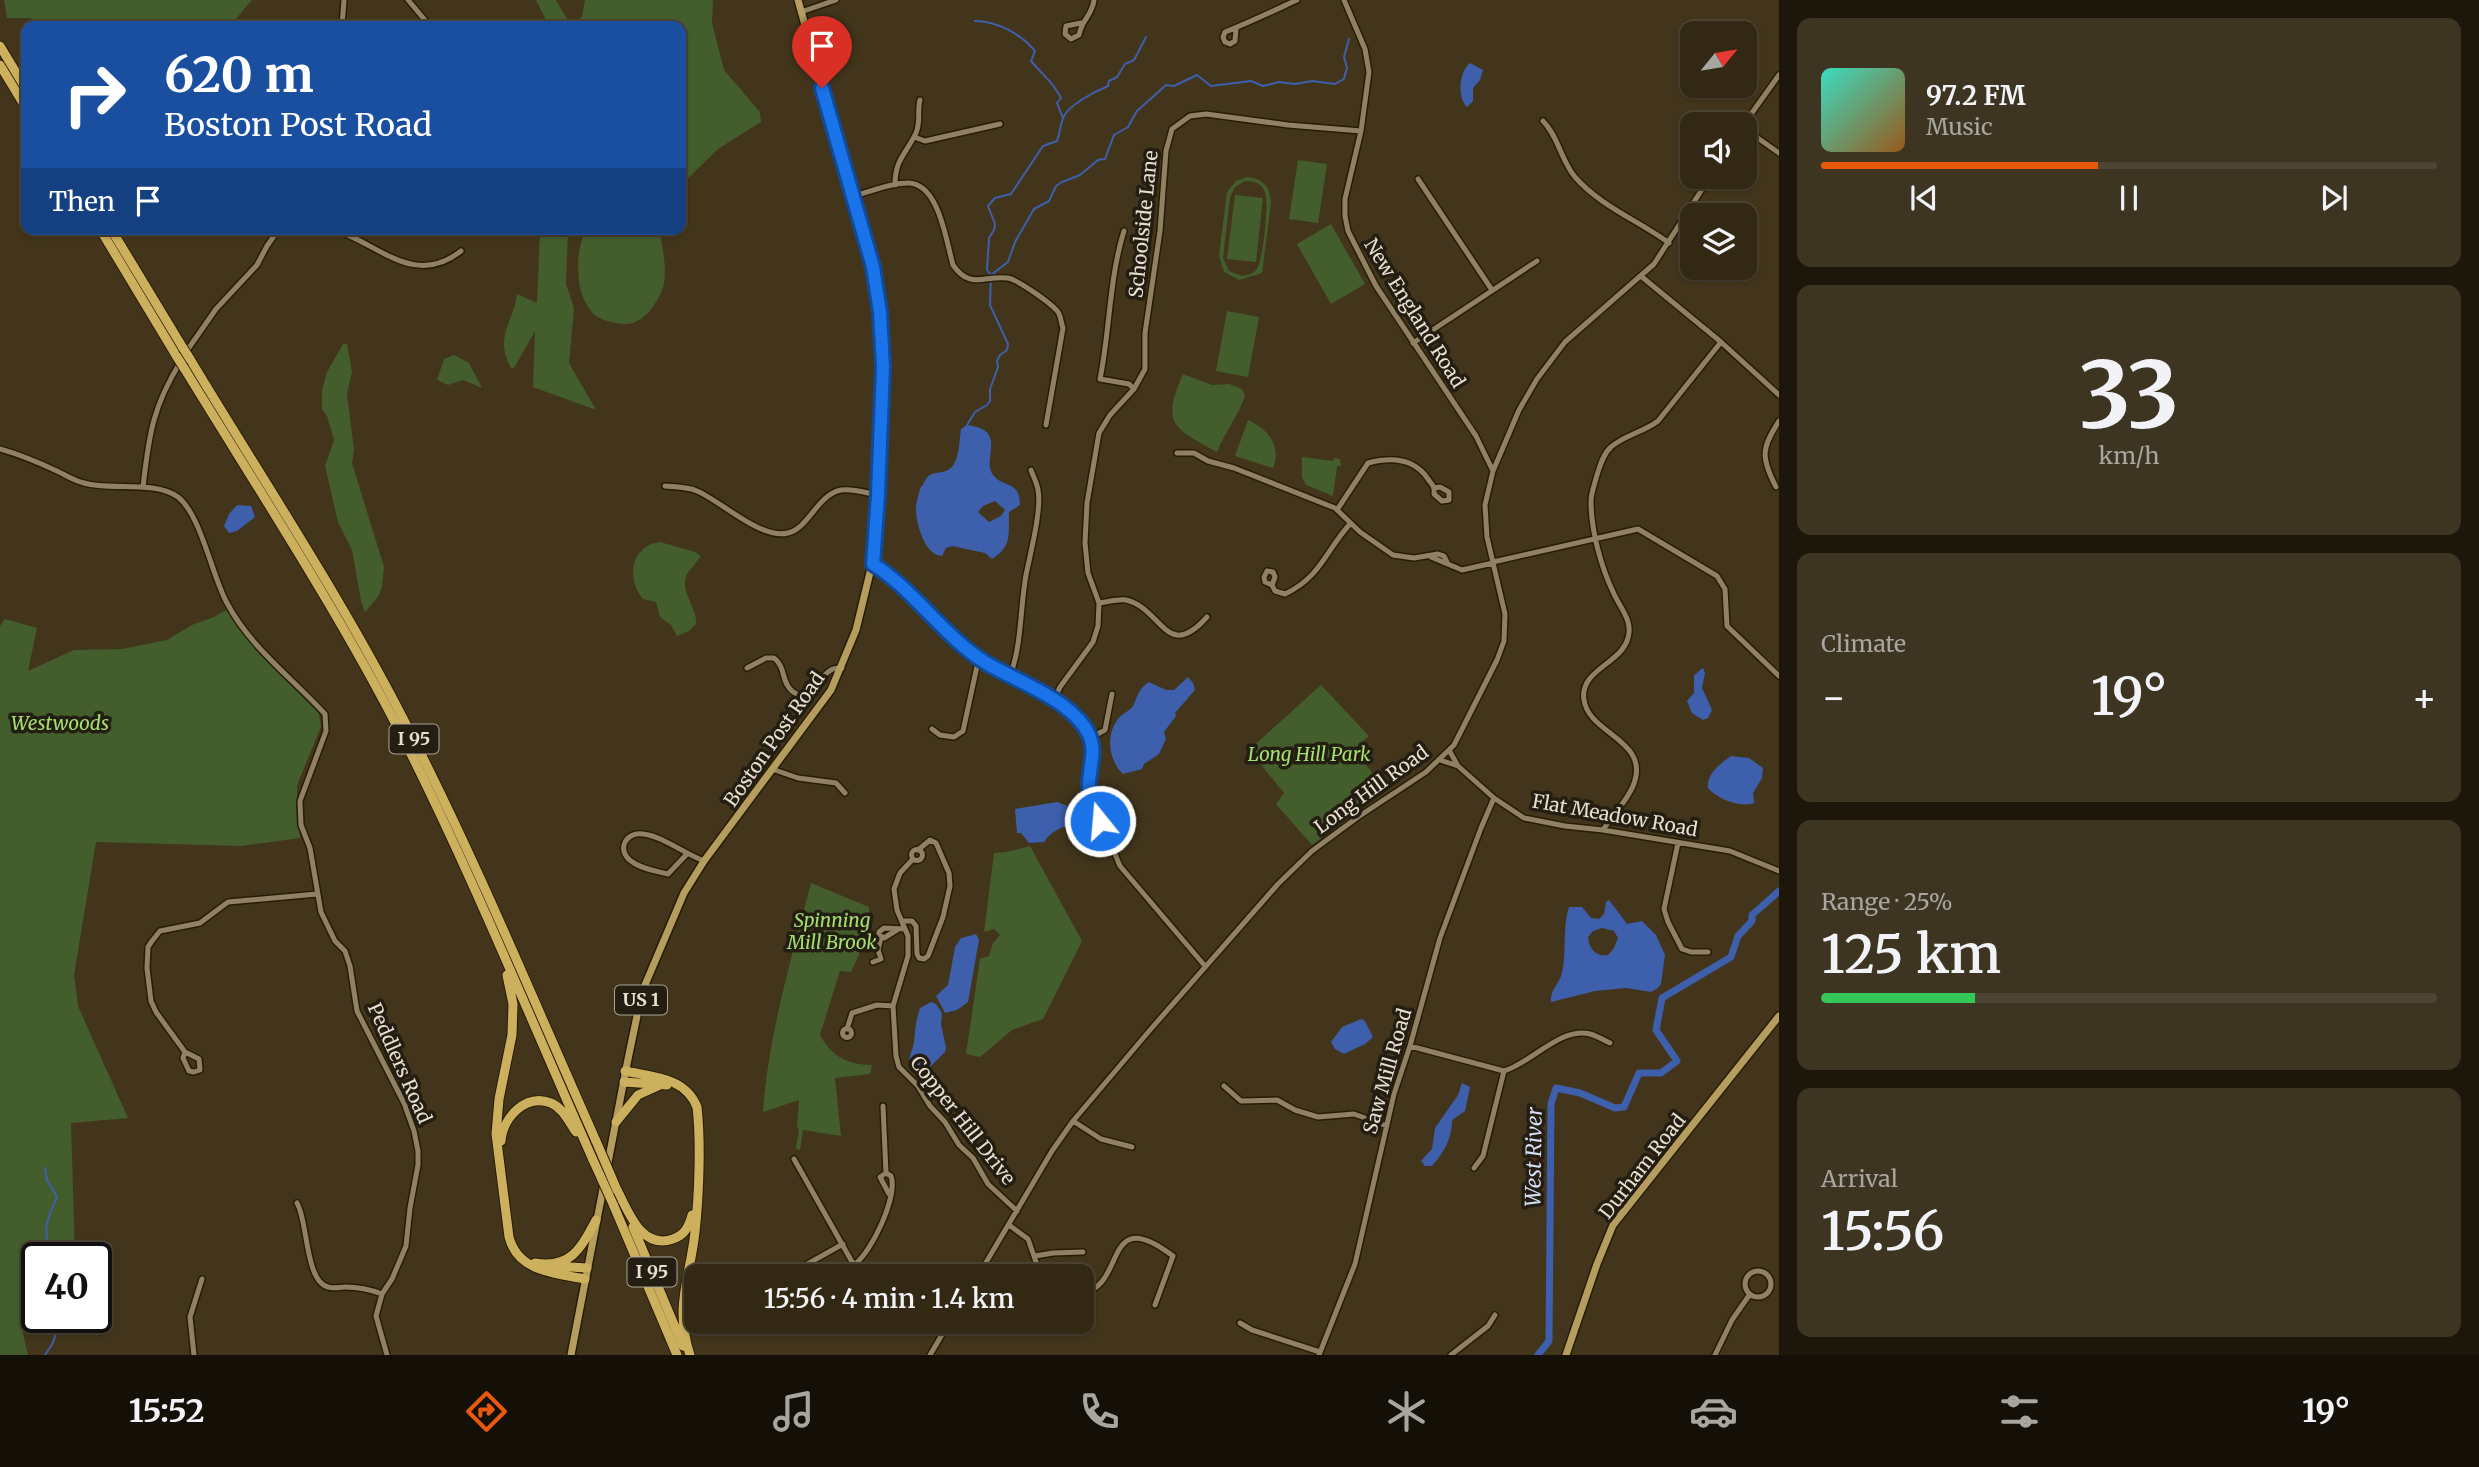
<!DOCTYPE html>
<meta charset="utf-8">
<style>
:root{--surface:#322814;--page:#3d3422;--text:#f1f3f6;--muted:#a8a6a0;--line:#4d4434;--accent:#ea580c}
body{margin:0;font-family:Merriweather,serif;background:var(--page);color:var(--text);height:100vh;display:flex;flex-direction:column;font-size:26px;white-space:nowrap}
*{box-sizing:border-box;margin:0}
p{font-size:23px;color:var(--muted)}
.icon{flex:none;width:38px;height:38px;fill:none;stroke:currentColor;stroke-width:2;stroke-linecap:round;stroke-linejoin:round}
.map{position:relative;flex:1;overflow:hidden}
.details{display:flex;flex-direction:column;gap:18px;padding:18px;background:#1c160b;width:700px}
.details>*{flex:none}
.guide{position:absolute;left:21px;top:21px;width:665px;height:214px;border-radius:14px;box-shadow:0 2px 5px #0004,0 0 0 2px var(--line);background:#1a4fa0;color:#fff;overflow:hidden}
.needle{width:46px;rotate:60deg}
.buttons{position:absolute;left:1680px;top:21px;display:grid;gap:14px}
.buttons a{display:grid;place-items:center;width:77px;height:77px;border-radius:14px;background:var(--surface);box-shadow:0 2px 5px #0004,0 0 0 2px var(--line);font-size:35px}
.speed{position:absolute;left:21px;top:1242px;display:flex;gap:14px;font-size:35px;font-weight:700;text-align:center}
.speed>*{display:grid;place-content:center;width:91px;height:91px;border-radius:50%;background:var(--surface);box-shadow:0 2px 5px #0004,0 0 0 2px var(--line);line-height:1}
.speed .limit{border:4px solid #111;border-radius:10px;background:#fff;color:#111}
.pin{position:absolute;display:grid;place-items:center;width:60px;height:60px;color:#fff;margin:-72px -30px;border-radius:50% 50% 50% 0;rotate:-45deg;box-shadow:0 0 7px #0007}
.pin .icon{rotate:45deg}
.me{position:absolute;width:77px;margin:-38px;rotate:343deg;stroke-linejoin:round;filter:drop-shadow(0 0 5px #0008)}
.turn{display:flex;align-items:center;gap:24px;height:147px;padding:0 28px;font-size:32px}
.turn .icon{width:91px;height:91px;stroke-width:2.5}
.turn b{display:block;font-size:49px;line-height:60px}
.then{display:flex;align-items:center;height:66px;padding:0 28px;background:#0003;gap:14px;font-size:26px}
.big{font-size:52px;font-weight:600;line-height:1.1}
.details .widget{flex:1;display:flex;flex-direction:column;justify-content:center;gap:10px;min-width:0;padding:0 24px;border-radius:14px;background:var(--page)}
.details .dial{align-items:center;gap:0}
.dial b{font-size:91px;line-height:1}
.song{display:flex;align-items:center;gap:21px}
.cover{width:84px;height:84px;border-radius:10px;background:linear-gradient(135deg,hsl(170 70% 55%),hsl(30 70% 35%))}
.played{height:7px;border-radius:4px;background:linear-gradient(90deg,var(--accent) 45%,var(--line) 45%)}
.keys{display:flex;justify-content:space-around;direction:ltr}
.heat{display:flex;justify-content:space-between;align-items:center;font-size:38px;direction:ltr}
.charge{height:10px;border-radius:5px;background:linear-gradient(90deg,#34c759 25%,var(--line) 0)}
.trip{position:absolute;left:684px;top:1264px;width:410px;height:70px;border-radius:14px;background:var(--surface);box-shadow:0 2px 5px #0004,0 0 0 2px var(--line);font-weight:600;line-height:70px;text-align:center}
.dock{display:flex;height:112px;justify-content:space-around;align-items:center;background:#141008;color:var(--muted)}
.dock .icon{width:49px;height:49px}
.dock .selected{color:var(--accent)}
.dock b{font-size:32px;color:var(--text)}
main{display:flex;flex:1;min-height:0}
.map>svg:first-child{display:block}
</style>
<main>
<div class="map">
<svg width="1779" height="1355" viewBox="0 0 1779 1355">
<rect width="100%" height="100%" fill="#42351b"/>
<!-- green -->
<path fill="#435e2c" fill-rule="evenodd" d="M4,0H252L230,26H47L30,18H7Z
M536,0H556L570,24L582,17L585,0H713L712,23L724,70L760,112L761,122L718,149L681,185V26H549Z
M1298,160L1327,164L1318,223L1289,219Z
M1247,177C1262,178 1270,186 1271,202L1262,273L1239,280L1224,272L1219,255L1227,192L1236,181ZM1245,181C1253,181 1260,182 1264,190C1270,199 1263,260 1257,269C1253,274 1248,275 1242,276L1229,271L1223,258L1230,197L1235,187Z
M1235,195L1263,198L1256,262L1227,259Z
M1331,224L1365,284L1331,304L1297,244Z
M540,229H568L566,284L574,308L569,363L596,410L533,387L535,331L514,368H511C494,336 513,324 517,294L537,303Z
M586,229H659C662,247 667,265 664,283C663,291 657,300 653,307C643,320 632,327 616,323C607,321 598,319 592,312C574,293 575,251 586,229Z
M1227,311L1259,317L1248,377L1216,371Z
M343,344H347L352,372L347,394L354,450L352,463L384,567L382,587L377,598L365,612L361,601L352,550L338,522L325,466L334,440L327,416L322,409V390L327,372Z
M454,355L469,363L482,388L463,380L448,385L437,380L444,359Z
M1183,374L1212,385L1229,384L1242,389L1245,396C1238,416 1225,432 1217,452C1173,428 1161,424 1183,374Z
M1248,420C1268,429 1282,446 1273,468L1235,456Z
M1302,457L1333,461L1334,458L1340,459L1341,466H1337L1333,496L1306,485L1302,477Z
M660,542L695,552L701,556C697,562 691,568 687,574C679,592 698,608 696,624L689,631L677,636L671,625L660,617L656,602L643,599C625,578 632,545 660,542Z
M226,610L256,649L302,692L319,713L321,727L297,785V812L300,838L242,846L96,842L74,975L78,1006L128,1118L71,1123L75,1258H37V1298H27L23,1334L28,1355H0V626L5,619L37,628L28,671L74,650L122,649L167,640L192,625L214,617Z
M1321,685L1369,736L1353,750L1387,790L1312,845L1276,804L1284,793L1249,750Z
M1030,846L1082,941L1043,1019L1012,1030L980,1057L966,1054L980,959L989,956L993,943L1000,935L994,929L984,932L994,853L1007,852Z
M811,883L869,907V916L865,921L864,944L851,972L840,971L820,1035C831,1056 848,1065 872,1065L870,1074L835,1078L841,1136L803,1130L800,1150L796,1149L799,1129L797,1128L799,1100L763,1112C768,1037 792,956 811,883Z"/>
<!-- water -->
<path fill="#3e5fab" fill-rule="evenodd" d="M1470,63L1483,70L1480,80L1473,88V101L1467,107C1457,97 1459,72 1470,63Z
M967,425C1009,430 981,459 993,475C1003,488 1020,480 1020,505L1009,512C1008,534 1013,546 992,559L985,553L952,546L946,548L942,556C925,555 917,526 916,511C915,504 919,495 920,488C925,484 924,479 930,475C935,472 941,473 946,471C960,466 959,441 961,429ZM995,501L1005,510L1001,516L989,522L978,512L983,506Z
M237,505L251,506L255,517L237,531L229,533L224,526L229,514Z
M1703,668L1705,673L1702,688L1712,710L1708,718L1703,720L1692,713L1687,701L1694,693V675Z
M1188,677L1193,683L1195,690L1175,713L1176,716L1164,732L1166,739L1159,754L1144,764L1142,769L1123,774C1109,761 1105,736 1118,719C1122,713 1131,711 1134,704C1138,695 1139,688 1149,682L1166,690H1174Z
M1731,756L1749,758L1763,768L1762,778L1753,793L1754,803C1740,808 1717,799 1708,788C1706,774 1721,763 1731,756Z
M1057,802L1070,807L1077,821L1075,825C1061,827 1052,830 1044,842L1029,843L1021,833H1017L1015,809Z
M1609,900L1627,924L1642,921L1656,935L1665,955L1661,984L1658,988L1651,992L1626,988L1595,991L1551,1002C1550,991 1557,986 1561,976C1567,959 1562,928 1569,907H1582L1591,918L1599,919L1604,914L1606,902ZM1602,928L1614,931L1618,938L1614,948L1608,955C1596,957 1589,949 1588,937L1593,931Z
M976,934L979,940L968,1002L957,1010L945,1013L936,996L948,985L955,947L961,938Z
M931,1002L936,1004L942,1013L941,1024L946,1048L945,1052L922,1075C900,1067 912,1056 914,1042C915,1031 916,1019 920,1008Z
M1361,1019L1365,1021L1373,1037L1365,1044L1344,1054L1335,1049L1331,1042L1342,1027Z
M1462,1083L1470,1087L1465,1111L1452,1120C1452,1138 1445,1151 1432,1166H1425L1421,1161L1432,1149L1435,1128L1458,1095Z"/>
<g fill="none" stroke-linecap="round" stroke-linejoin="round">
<!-- stream -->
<path stroke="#3e5fab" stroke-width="2" d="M975,21C997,21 1021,34 1035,51L1031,61C1044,77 1051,79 1061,98L1057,103L1063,118
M991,275L987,270L989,238L994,230L995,224L988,206L995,198L1011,194L1043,146L1057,141C1060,133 1060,126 1063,118C1068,105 1096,91 1108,86L1109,81L1117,77L1125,64L1134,60L1146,37
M967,425L975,412L987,405L990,401V389L998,367L997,361L1000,355L1007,350L1008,344L990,305L991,275L1008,262L1015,242L1034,209L1049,201L1056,186L1062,182L1080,175L1098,160L1105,159L1114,135L1128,127L1137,111L1166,85L1174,86L1197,75L1211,86L1251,81L1263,86L1279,82L1295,84L1312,81L1335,84L1344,79L1345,74L1347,68L1344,57L1349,39
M45,1168L47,1180L57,1197C46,1220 40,1236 56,1258
M45,1355C51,1346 57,1339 55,1328L50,1331V1325L53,1318"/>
<!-- river -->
<path stroke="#3e5fab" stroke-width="7" d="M1538,1355L1549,1341L1551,1104L1556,1088L1580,1093L1615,1108L1624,1107L1639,1073H1661L1677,1061L1656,1030L1662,998L1731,957L1738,936L1752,921V915L1779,891"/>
<defs>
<path id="minor" d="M408,0L430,26
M1344,0L1365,49L1369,72L1361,131L1345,199V216L1348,231L1376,286L1476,436L1493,471
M801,12L836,0
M1081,23L1066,26L1065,34L1071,39L1079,35C1082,19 1092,16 1094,0
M342,26L344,0
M1236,29L1235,41L1230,44L1225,42L1223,37L1225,32C1248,23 1273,11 1297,0
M1543,121C1558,136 1561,160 1575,177C1600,206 1639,221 1669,243
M1744,124L1779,75
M1745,129L1779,153
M914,137L925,141L1000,124
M1418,179L1492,290
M895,185C895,159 906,154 916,133C921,122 917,111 920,100
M853,196C870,192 890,183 907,183C939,182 946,241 953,265C970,290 984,275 1008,278C1018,280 1051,303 1058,312C1061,316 1061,323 1063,328L1046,425
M333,229C379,244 414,288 461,251
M1124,231C1109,279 1110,330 1100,379L1129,384L1134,389
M1642,277L1721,342L1779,395
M1413,343L1537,261
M186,352L216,309L257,265L267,246L279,229
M0,449C21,455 40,463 59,472C67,476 75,481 84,483C111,491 154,480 178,497C201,515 212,576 227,603C250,647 292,678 325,714L326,731L300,801L301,825L310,848L321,912L335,941L345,951L350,966L357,1011L404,1103L414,1131L418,1151V1165L410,1208L406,1246L392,1279L382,1294L376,1316L387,1355
M1177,453H1194L1208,461L1234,468L1335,508L1360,532L1393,555L1414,558L1438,554L1444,556L1447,562
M665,486C675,487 688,487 697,491C721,501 761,540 788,533C809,528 817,495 841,490C853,488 866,493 878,495
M143,487C149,434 153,406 181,361
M1776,487C1761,457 1761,449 1779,421
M1337,510L1368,463C1391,457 1414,458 1428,479C1432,485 1435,486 1434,494L1442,501L1449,500V492L1440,487L1434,488
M1431,557L1462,570L1493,563
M1493,562L1638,529L1717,576L1725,589L1727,626L1779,676
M873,564L894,578L955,638L984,661L1054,700L1078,718L1090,736L1093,750L1089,784L1091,798L1120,866L1205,966
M1272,585L1265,582L1264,577L1267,571L1273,572L1275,577L1272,585L1275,591L1285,594C1321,577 1326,550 1350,524
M1099,603C1107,602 1118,599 1126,600C1162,608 1166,663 1207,617
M747,668L766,658H774C786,667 781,682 792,691C812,707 818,676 831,670C833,668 839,668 842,668
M1010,676C1022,644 1020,608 1026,575C1030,555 1042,509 1038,490C1037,483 1033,476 1031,470
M1054,700L1060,687L1093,642L1098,626L1099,603L1088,573L1085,543L1087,503L1099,433L1110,415L1134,389L1145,369V333L1160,231L1166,151L1172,129L1190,116L1206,114L1288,125L1361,131
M932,729L940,735L954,737L963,731L979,657
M1090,738L1105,730L1112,694
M1449,750L1458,766L1494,798L1524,818L1565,826L1603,830L1730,851L1779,871
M1440,760L1458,766
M772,769L798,778L836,783L845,793
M1603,830C1612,816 1627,801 1633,786C1652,740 1589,735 1584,700C1579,670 1621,664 1628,638C1633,621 1621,609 1614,594C1601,567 1591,531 1591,501C1591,493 1595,483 1597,475C1600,466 1603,454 1611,447C1624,435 1644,432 1658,421L1721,342
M1678,843L1664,909L1668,922L1682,949L1691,952H1708
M911.5 855a5.5 5.5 0 1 1 11 0a5.5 5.5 0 1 1-11 0Z
M686,855L668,874C656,871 641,869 631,861C616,850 626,831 643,834C662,836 685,854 704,861
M913,859L900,873L894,889L897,910L908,936V956L893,1006L896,1056L899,1067L918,1086L930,1106L945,1122L959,1145L973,1158L988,1184L1017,1211
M902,921H912L916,926L917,954L919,958L924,959L928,956L943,917L950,886L949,873L936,843L930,840L918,850
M897,930L884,938L879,935V932L884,928L905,929
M873,962L881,959L878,950L881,937
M842.5 1033a4.5 4.5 0 1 1 9 0a4.5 4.5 0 1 1-9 0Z
M847,1029L852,1013L877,1005L893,1006
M1410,1046L1504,1071C1531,1063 1562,1026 1590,1034C1597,1036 1604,1040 1610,1043
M185,1052L199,1059L200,1070L194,1072L189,1071L183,1058L185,1052L156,1012L151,1001L147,968L148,947L152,941L160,931L200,923L228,902L317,894
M1224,1086L1241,1101L1277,1100L1295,1110L1318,1117L1354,1114L1387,1126
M1073,1121L1101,1139L1132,1147
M794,1159L860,1276
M1474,1168L1483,1156L1504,1071
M886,1173L880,1177L889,1194
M297,1203C308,1221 305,1281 328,1287C333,1289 340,1287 345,1287C358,1287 369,1289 382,1294
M1009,1225L1028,1239L1041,1276
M1035,1256L1053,1253L1083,1252
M854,1265C872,1252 898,1196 891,1176L886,1173L883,1106
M1745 1284a13 13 0 1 1 26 0a13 13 0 1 1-26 0Z
M786,1276L843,1244
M978,1276L1052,1151L1073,1121L1150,1030L1278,884L1312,851L1358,817L1426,772L1454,745L1497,660L1504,641L1505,614L1487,537L1485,505L1493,471L1519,410L1537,379L1565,342L1654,264L1710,177
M1082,1293C1127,1287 1102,1202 1173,1256L1155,1305
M924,1321L943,1333
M1240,1323L1252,1330L1320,1352
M194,1355L190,1317L202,1279
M930,1355L950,1321
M1319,1355L1355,1264L1394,1094L1410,1046L1440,938L1481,828L1494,798
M1451,1355L1488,1326L1495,1315
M1715,1355L1732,1320L1750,1294"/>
<path id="major" d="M571,1355L627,1064L642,992L684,893L704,861L831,690L856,630L874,556L883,367L877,282L798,0
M1566,1355L1597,1264L1613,1225L1779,1016"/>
<path id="highway" d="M0,46L26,89
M0,65L26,108
M100,229L177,357
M111,229L183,348
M190,359C264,482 345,603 410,732C478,865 535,1004 596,1141
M184,368C258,489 337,609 402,736C472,874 530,1018 593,1160
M507,975L513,1004L512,1035L499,1099L496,1134L509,1237C518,1272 555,1273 585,1279
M625,1071C653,1077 685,1077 697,1107C701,1142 699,1196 695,1232C690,1278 674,1307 690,1355
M624,1082L667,1085
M616,1122L638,1095L658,1086
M501,1141C503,1118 525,1093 551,1103C563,1108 569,1122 576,1132
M617,1190C629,1212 641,1250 673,1239C685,1235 689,1226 692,1215
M613,1204L677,1355
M633,1227L683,1346
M535,1263C571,1269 581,1248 596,1220
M554,1266L587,1268"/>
</defs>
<!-- minor casing -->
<use href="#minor" stroke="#281c03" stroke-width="8"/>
<!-- major casing -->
<use href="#major" stroke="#281c03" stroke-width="10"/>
<!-- highway casing -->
<use href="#highway" stroke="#281c03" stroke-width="11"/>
<!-- minor -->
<use href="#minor" stroke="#908165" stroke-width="5"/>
<!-- major -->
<use href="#major" stroke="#b59d60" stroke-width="7"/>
<!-- highway -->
<use href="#highway" stroke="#cdb05d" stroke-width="9"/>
<defs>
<path id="highway-bridge" d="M183,348L190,359
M177,357L184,368
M596,1141L617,1190
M593,1160L613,1204"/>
</defs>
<!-- highway-bridge casing -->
<use href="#highway-bridge" stroke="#281c03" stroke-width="11" stroke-linecap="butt"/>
<!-- highway-bridge -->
<use href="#highway-bridge" stroke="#cdb05d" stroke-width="9"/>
</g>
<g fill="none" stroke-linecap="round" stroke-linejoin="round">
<defs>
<path id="route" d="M822,88L873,267L880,312L883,367L878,495L873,564C915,591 943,636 986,663C1018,682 1075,701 1090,737C1096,753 1089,768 1089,785C1089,797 1095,809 1100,821"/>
</defs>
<!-- route casing -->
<use href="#route" stroke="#114b97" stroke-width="18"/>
<!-- route -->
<use href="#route" stroke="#1a73e8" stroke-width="12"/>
</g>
<g text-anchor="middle" stroke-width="7" stroke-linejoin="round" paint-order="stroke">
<!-- shield labels -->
<g fill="#231d12" stroke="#aca596" stroke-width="2">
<rect x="389.5" y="724.5" width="49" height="29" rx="5"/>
<rect x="615" y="985.5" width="52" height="29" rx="5"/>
<rect x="627.5" y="1257.5" width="49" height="29" rx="5"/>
</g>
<g font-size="18" font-weight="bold" fill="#e7dfcf">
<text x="414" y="745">I 95</text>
<text x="641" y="1006">US 1</text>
<text x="652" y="1278">I 95</text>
</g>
<!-- street labels -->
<g font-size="19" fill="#e7dfcf" stroke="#231d12">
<text transform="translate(1143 224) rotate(-84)" y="7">Schoolside Lane</text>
<text transform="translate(1415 313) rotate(58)" y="7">New England Road</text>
<text transform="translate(774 739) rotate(-55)" y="7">Boston Post Road</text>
<text transform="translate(1371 789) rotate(-36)" y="7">Long Hill Road</text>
<text transform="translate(1615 815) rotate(10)" y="7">Flat Meadow Road</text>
<text transform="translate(400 1063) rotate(66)" y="7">Peddlers Road</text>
<text transform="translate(1387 1071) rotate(-74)" y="7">Saw Mill Road</text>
<text transform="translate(963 1120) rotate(52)" y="7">Copper Hill Drive</text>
<text transform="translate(1642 1166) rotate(-52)" y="7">Durham Road</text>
</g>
<!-- park labels -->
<g font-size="19" font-style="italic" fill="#a3e06f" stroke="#231d12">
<text x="60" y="730">Westwoods</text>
<text x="1309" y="761">Long Hill Park</text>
<text x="832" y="927">Spinning<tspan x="832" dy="22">Mill Brook</tspan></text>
</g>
<!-- water labels -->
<g font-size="21" font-style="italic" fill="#d5dff5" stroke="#231d12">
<text transform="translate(1534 1157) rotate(-89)" y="7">West River</text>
</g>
</g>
</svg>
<div class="buttons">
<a><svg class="needle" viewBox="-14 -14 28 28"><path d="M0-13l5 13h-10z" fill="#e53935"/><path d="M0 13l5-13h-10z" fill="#a8a6a0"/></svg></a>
<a><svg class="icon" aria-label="sound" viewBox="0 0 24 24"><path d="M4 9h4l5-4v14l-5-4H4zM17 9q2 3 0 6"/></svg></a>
<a><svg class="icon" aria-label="layers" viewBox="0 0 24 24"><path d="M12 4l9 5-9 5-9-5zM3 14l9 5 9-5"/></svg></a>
</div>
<div class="speed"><div class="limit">40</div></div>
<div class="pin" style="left:822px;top:88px;background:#d93025"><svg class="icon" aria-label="arrive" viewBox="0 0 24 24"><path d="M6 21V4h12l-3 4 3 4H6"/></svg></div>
<svg class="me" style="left:1100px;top:821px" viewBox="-20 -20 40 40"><circle r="17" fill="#1a73e8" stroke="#fff" stroke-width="3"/><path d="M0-11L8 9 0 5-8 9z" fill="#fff"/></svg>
<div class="trip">15:56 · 4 min · 1.4 km</div>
<div class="guide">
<div class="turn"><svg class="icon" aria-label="right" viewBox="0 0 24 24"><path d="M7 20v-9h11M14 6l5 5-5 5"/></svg><div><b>620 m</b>Boston Post Road</div></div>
<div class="then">Then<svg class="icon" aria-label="arrive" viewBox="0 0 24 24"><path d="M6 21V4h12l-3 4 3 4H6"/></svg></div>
</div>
</div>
<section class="details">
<div class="widget">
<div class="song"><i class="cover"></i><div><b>97.2 FM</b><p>Music</p></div></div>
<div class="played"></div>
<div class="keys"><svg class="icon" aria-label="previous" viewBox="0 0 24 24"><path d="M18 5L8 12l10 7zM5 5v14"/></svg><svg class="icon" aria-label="pause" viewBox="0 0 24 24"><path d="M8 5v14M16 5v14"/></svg><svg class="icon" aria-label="next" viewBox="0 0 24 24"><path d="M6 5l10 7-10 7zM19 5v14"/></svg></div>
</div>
<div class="widget dial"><b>33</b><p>km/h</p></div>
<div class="widget"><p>Climate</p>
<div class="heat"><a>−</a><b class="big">19°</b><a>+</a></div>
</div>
<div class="widget"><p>Range · 25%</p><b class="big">125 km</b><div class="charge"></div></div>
<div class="widget"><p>Arrival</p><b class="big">15:56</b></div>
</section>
</main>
<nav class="dock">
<b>15:52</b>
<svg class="icon selected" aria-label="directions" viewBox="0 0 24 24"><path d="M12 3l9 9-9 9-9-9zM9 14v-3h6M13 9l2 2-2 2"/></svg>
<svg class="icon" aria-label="music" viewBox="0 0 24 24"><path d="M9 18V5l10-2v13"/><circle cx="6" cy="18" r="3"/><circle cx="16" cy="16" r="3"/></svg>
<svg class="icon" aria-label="phone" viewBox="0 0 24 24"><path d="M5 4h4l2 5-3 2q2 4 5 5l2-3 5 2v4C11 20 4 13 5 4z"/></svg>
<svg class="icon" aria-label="climate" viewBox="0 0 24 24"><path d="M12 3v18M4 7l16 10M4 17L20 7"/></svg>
<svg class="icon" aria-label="car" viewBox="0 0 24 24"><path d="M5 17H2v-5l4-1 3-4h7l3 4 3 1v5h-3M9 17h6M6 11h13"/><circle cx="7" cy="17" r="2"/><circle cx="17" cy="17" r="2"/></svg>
<svg class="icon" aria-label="filters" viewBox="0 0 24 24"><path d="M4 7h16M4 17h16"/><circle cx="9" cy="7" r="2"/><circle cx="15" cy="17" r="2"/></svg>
<b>19°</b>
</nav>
